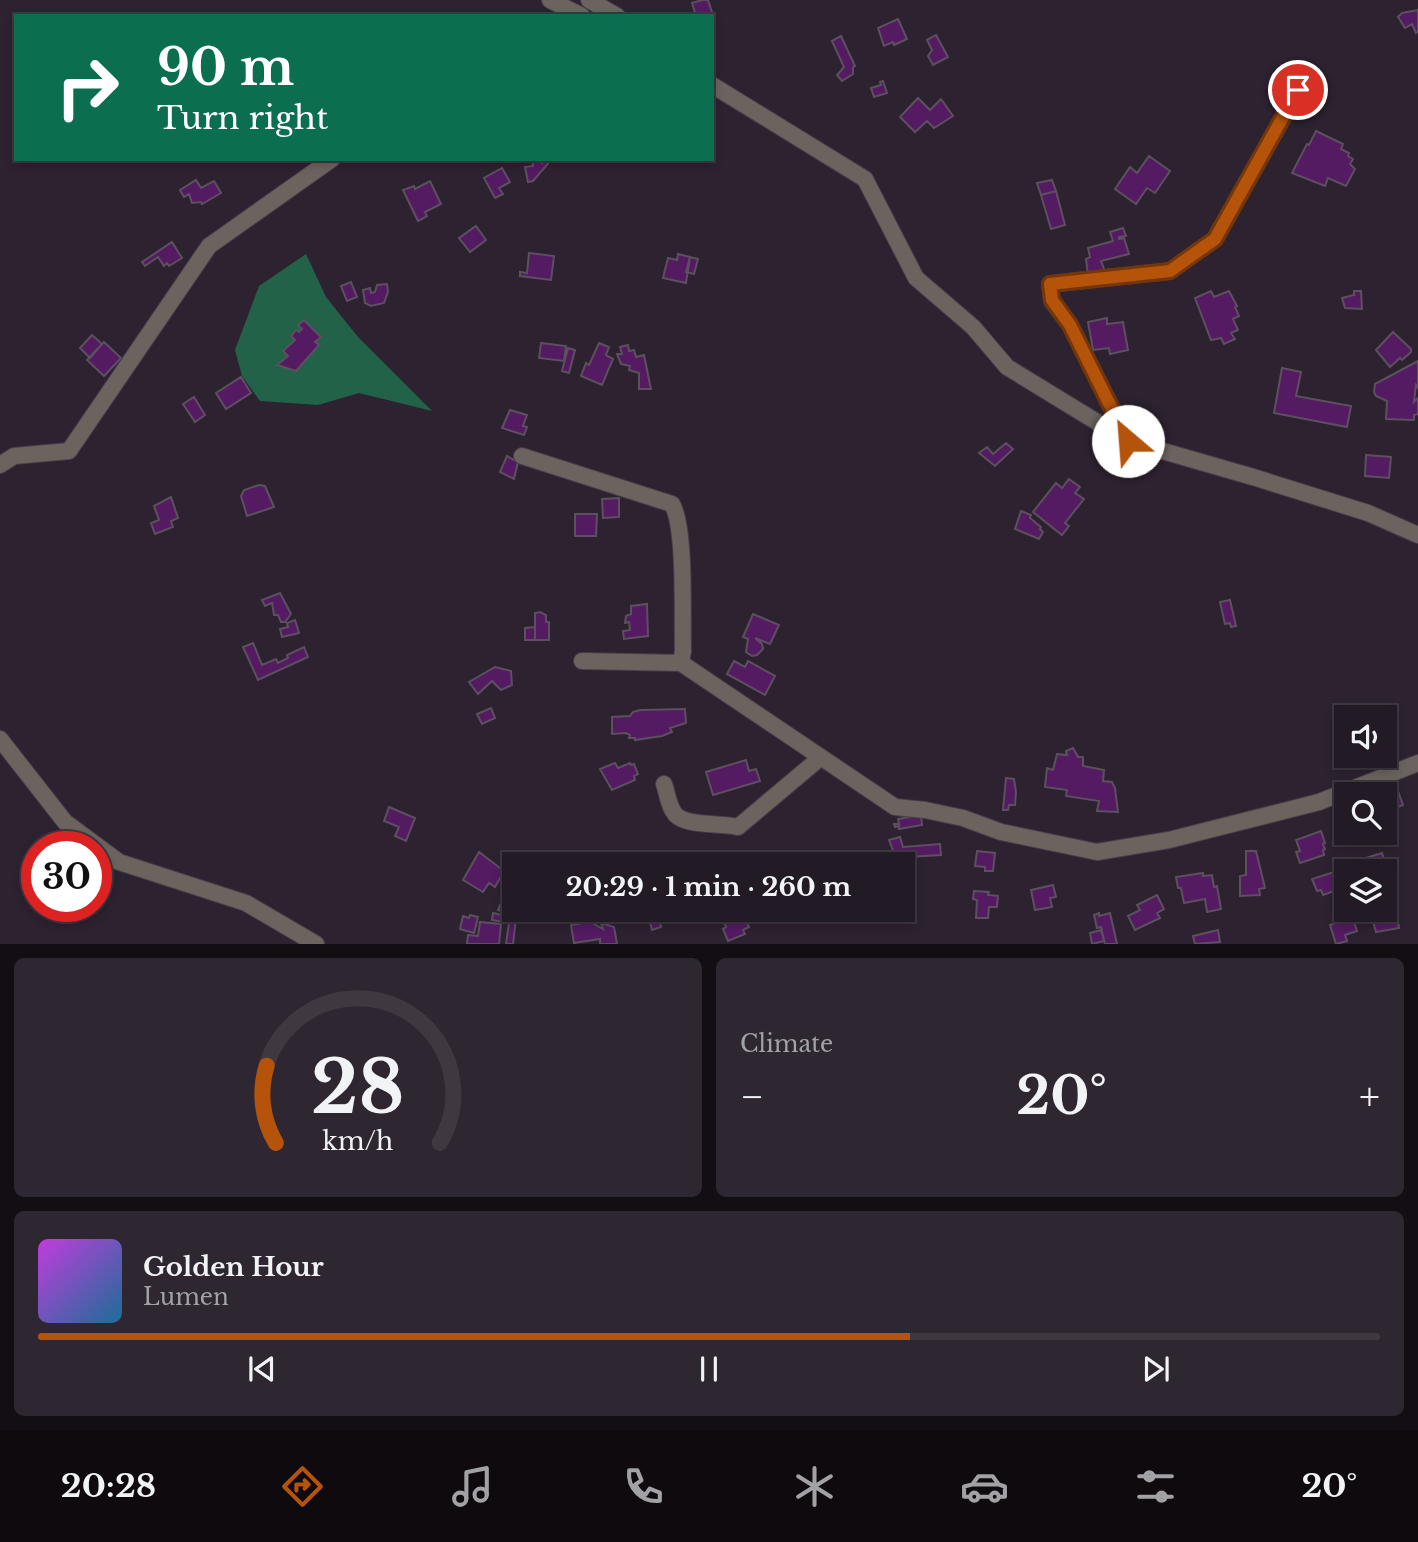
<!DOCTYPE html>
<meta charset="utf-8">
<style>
:root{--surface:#221a24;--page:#2e2731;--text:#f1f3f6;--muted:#a2a1a6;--line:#3f3841;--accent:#b45309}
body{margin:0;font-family:"Libre Baskerville",serif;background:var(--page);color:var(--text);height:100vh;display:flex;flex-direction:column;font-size:26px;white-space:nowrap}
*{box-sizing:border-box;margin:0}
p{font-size:23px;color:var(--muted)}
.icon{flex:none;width:38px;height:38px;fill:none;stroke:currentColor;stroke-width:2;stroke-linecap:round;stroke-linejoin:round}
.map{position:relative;height:944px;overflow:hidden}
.side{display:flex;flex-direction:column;gap:14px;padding:14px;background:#130e14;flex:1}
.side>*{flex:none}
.top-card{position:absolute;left:14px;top:14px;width:700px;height:147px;border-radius:0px;box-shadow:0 4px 10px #0003,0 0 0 2px var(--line);background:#0b6e4f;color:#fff;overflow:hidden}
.tools{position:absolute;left:1334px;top:705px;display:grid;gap:14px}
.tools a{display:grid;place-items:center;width:63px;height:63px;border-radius:0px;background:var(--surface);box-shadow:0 4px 10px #0003,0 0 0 2px var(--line);font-size:35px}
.speed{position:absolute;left:21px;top:831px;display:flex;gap:14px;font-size:35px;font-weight:700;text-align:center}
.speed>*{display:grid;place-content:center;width:91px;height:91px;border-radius:50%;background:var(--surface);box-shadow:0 4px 10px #0003,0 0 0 2px var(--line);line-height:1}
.speed .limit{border:10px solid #d22;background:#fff;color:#111}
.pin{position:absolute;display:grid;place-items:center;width:60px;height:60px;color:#fff;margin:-30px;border:4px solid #fff;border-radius:50%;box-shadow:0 2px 7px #0007}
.me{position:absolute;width:77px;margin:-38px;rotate:333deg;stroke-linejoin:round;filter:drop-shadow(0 0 5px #0008)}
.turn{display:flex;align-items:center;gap:24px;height:147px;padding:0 28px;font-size:32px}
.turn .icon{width:91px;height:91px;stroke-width:2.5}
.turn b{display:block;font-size:49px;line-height:60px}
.big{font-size:52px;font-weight:700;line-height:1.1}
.side .tile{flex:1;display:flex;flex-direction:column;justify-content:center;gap:10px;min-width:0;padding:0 24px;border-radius:10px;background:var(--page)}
.side .dial{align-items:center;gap:0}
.dial svg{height:182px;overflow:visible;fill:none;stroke:var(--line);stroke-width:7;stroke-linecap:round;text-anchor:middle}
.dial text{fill:var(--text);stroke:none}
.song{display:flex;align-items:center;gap:21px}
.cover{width:84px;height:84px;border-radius:10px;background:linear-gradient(135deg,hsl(290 70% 55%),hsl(200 70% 35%))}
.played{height:7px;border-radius:4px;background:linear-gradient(90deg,var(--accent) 65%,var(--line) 65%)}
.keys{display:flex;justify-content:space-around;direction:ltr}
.heat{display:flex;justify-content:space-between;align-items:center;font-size:38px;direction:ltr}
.side .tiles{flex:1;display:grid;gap:14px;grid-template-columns:1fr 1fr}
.tile:last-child{grid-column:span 2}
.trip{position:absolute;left:502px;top:852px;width:413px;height:70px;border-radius:0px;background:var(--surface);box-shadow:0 4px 10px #0003,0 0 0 2px var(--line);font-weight:700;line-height:70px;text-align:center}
.dock{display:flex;height:112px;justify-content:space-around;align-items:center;background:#0e0a0e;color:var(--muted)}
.dock .icon{width:49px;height:49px}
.dock .on{color:var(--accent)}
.dock b{font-size:32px;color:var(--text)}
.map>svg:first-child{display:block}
</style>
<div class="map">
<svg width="1418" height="944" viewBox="0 0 1418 944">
<rect width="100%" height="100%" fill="#2d2230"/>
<!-- forest -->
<path fill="#216249" d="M306,254L326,297L358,337L432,411L359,393L318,405L260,401L242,376L235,350L259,286Z"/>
<!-- building -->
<path fill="#541b63" stroke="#5c505f" stroke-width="2" d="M702,0H708L715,21L712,22V16H696L692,3Z
M1418,10V31L1416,33L1412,24L1405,28L1398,17L1402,13Z
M898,19L907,39L894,45L893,42L884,46L878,28Z
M936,35L948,57L933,65L928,56L932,50L927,40Z
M841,36L855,66L853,67V74L842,81L837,75L844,67L832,41Z
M883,81L887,93L874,97L871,88L881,85L880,82Z
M918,98L930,110L941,99L953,116L934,128L927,121L915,132L900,117Z
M1316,131L1343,144L1341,149L1349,153L1348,156L1353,159L1350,164L1355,169L1346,186L1328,178L1325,186L1292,173L1307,144L1309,145Z
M1149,156L1170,171L1155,193L1147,188L1136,204L1115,189L1130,167L1137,173Z
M532,159H542V164L544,159H552L533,181L528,182L525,167L533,166Z
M502,168L510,182L499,188L503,194L495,198L484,178Z
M196,180L201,188L214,181L221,193L202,204L201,202L192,203L189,194L184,197L180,190Z
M1052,180L1056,191L1041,195L1037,183Z
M430,181L441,204L425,212L427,216L418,221L403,190L414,186L415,189Z
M1056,191L1065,225L1051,229L1041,195Z
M476,226L486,240L470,252L459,238Z
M1123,228L1126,236L1119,237V239L1124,238L1129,254L1101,261L1106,274L1088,275L1086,259L1090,257L1088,248L1113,241L1110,232Z
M172,242L182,258L169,266L167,263L164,266L158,257L145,266L142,262Z
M529,253L554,256L551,280L520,276V272L527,273Z
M678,254L690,257L686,283L663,278L668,258L677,260Z
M690,257L698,259L694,274L686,272Z
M351,282L357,297L347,301L341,286Z
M387,284L388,292L384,303L371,306L365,303L363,290L370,288L371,293L375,292L377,285Z
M1211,291L1214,297L1229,291L1237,306L1235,307L1239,316L1233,319L1238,330L1231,333L1235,339L1224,344L1221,338L1211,340L1195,298Z
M1354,291H1361L1362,309L1345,308L1342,298L1354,295Z
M1107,318V324L1123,322L1128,350L1110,354L1109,348L1093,350L1088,322Z
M304,320L321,337L315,342L319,345L296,371L277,365L288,356L283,351L295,340L291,336L296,330L299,332L302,329L298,325Z
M1393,332L1411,349V352L1402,360L1400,358L1390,367L1376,350Z
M92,335L102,344L90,358L80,348Z
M104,342L121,358L104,376L87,360Z
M541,343L566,346L564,361L539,358Z
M599,343L609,347L606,355L613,359L602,385L581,376L586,363L589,365Z
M628,345L629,351L634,350L636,357L644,355L651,389H639V373L629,370L630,366L621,364L617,354H622L620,347Z
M568,348L575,350L569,373L562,371Z
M1418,361V388L1416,385L1414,402L1418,398V414L1414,415V420L1386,419L1387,401L1376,396L1374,392L1375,384Z
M1282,368L1301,372L1296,396L1351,406L1347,427L1274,413Z
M241,377L251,393L226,409L216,393Z
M194,397L205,415L195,422L183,404Z
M510,410L527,415L523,426L527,427L524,435L502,428Z
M1006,443L1013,449L995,466L979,453L987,447L993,454Z
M1366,455L1391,457L1389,478L1365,476Z
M507,456L518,462L514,479L500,472Z
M1069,479L1080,487L1075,493L1084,499L1065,523L1069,526L1062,535L1033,512L1056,483L1062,488Z
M259,485L265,486L274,507L247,516L241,496L244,490Z
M171,497L178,518L171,521L173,527L155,534L151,523L159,520L154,506Z
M619,498V517L603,518L602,499Z
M1021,511L1031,515L1030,518L1041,527L1040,529L1043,532L1039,539L1015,529Z
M575,514H597L596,536H575Z
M280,593L291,614L285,622H281L278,615H274L272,603L265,606L262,600Z
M1230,600L1236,626L1231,627L1230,623L1225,624L1220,602Z
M647,604L648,636L624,639L623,631L630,630L629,622L625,623L626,616L631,614V606Z
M540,612L546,615V622H549V640H535V613Z
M753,614L779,625L770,644L755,638L762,644L763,649L757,655L752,656L746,652L748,639L743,637Z
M295,620L299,633L282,637L280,629L288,627L287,623Z
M535,627V640H525V628Z
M253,643L262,665L276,659L278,663L288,658L287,655L304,647L308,657L258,680L243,647Z
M734,661L745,667L748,661L775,676L765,695L727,674Z
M495,667L511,671L512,685L501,690L492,681L478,694L469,682Z
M491,708L495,718L482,724L477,714Z
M685,709L686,723L670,728L672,732L662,736L635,740V738H629L630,735L626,733L612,734V717L630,716L633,712L640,710Z
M1073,748L1078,757H1083V766L1104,770L1103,781L1112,782L1115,788L1118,812L1097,811L1099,801L1066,796L1067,790L1045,787L1047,768L1053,770L1057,754L1067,755L1066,751Z
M746,760L749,771L756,769L760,781L713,795L706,772Z
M615,763L618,768L630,763L631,765L634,764L638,774L634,776L635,780L612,790L600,769Z
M1006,778L1014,779L1016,792L1015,805H1009L1008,810H1003Z
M1394,780L1403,805L1389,811L1381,786Z
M389,807L415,818L406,841L395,836L399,827L384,821Z
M921,815L922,825L899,829V826L895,827L894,824H899L898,819Z
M1321,831L1325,843L1323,844L1325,849L1323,850L1324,855L1300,863L1296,852L1300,851L1296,840Z
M900,837L903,847L940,844L941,855L907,857L903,865L898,864L889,840Z
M977,851L995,853L993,871H985V867L975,866Z
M1246,851H1256L1265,888L1259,889L1260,895L1240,896V876L1246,875Z
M479,852L504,871L495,887L489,883L483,892L463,880Z
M1382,853L1387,868L1394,866L1397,874L1393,875L1395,879L1389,881L1388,878L1384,879V872H1370L1366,858Z
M1334,872L1340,889L1323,895L1321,890L1317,891L1312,879Z
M1203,873V876L1212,875L1214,887L1217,886L1221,909L1207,912L1205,899L1184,903L1181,888H1178L1176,877Z
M1053,885L1056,897L1050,898L1052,907L1035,910L1031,890Z
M974,891L989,892L988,895L998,896L997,907H989L988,918H976L977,900L973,899Z
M1157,895L1164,909L1157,913L1160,918L1135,930L1128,916L1140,910L1137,905Z
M504,896L514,900L509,914L498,910Z
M577,910H583L594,924L603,929L601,923L614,927L617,944H600V939L574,943L571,925L579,924Z
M656,910H690L683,916L660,923L661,927L652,930L649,919L658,916Z
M732,910H741L749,927L743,930L745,934L728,941L723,929L726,927L721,915Z
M1386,912L1387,917L1397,915L1399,928L1376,932L1371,915Z
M493,913L516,918L513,944H506L509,923L492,920Z
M1099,913V916L1110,913L1117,944H1105L1101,927L1097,928L1094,915Z
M470,915L478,917L474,933L460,929L463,916L469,918Z
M1348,917L1349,920L1353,919L1357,931L1345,935L1347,941L1336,944L1330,925Z
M480,922L501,924L499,944H467L468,935L478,936Z
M1101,930L1104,941L1092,944L1090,933Z
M1218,930L1220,942L1195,944L1193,936Z"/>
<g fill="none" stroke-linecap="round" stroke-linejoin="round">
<defs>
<path id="minor" d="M550,0L582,16
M589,0L617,16
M712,85L865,179L916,278L973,327L1007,367L1128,441L1253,477L1368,513L1418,535
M1128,441L1070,325L1052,301L1050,284L1170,271L1215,239L1298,91
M522,456L672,504C686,528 682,618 683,651L681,663L895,807L925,810L963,818L1001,832L1097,852L1169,840L1319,802L1418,763
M0,465L14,456L69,451L209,246L332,159
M582,661L681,663
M0,739L65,822L119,862L246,903L316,944
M664,784C667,792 668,803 673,811C681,828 721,822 738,827L820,758"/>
</defs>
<!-- minor casing -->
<use href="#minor" stroke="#483e4b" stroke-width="18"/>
<!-- minor -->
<use href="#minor" stroke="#6b635e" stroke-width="16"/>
</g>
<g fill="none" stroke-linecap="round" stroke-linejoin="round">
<defs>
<path id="route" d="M1128,441L1070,325L1052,300L1050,284L1170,271L1215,239L1298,90"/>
</defs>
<!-- route casing -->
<use href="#route" stroke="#753606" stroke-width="18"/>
<!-- route -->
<use href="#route" stroke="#b45309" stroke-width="12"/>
</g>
</svg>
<div class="tools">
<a><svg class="icon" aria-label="sound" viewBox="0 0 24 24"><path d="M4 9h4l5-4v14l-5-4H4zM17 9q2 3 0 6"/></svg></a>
<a><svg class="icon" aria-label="search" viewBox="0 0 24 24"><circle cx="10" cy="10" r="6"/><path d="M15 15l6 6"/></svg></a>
<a><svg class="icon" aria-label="layers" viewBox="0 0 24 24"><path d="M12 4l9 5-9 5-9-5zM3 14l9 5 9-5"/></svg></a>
</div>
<div class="speed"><div class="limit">30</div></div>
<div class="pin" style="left:1298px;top:90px;background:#d93025"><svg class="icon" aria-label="arrive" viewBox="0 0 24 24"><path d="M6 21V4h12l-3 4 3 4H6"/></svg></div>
<svg class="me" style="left:1128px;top:441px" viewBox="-20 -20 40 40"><circle r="19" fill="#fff"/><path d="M0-13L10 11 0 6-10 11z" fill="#b45309"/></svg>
<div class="trip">20:29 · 1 min · 260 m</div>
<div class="top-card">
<div class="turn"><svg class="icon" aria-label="right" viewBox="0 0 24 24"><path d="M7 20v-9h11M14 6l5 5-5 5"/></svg><div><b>90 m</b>Turn right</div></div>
</div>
</div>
<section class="side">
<div class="tiles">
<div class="tile dial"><svg viewBox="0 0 100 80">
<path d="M14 69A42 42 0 1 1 86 69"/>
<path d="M14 69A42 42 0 0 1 10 35" stroke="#b45309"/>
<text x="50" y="56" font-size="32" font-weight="700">28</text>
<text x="50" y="72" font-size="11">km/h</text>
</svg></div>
<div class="tile"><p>Climate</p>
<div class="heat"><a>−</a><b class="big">20°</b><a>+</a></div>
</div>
<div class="tile">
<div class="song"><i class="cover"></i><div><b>Golden Hour</b><p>Lumen</p></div></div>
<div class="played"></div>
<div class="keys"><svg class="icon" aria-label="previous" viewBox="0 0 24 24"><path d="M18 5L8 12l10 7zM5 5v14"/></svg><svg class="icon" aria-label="pause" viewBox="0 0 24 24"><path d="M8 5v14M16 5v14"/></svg><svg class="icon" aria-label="next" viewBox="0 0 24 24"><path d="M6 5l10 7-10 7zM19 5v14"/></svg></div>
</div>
</div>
</section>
<nav class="dock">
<b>20:28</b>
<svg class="icon on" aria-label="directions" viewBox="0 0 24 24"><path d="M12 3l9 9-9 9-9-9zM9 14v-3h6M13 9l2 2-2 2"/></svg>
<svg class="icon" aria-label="music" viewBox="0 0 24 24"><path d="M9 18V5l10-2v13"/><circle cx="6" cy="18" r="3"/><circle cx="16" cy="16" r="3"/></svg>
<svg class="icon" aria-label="phone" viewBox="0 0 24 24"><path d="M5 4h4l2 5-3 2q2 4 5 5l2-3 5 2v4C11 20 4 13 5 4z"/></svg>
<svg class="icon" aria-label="climate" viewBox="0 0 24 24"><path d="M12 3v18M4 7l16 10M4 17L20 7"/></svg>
<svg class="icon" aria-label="car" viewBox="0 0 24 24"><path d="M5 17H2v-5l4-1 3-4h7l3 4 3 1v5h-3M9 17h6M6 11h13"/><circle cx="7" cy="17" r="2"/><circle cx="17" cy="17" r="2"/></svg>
<svg class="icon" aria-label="filters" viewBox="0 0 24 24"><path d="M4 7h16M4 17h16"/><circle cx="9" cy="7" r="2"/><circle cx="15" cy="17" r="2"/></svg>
<b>20°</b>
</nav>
